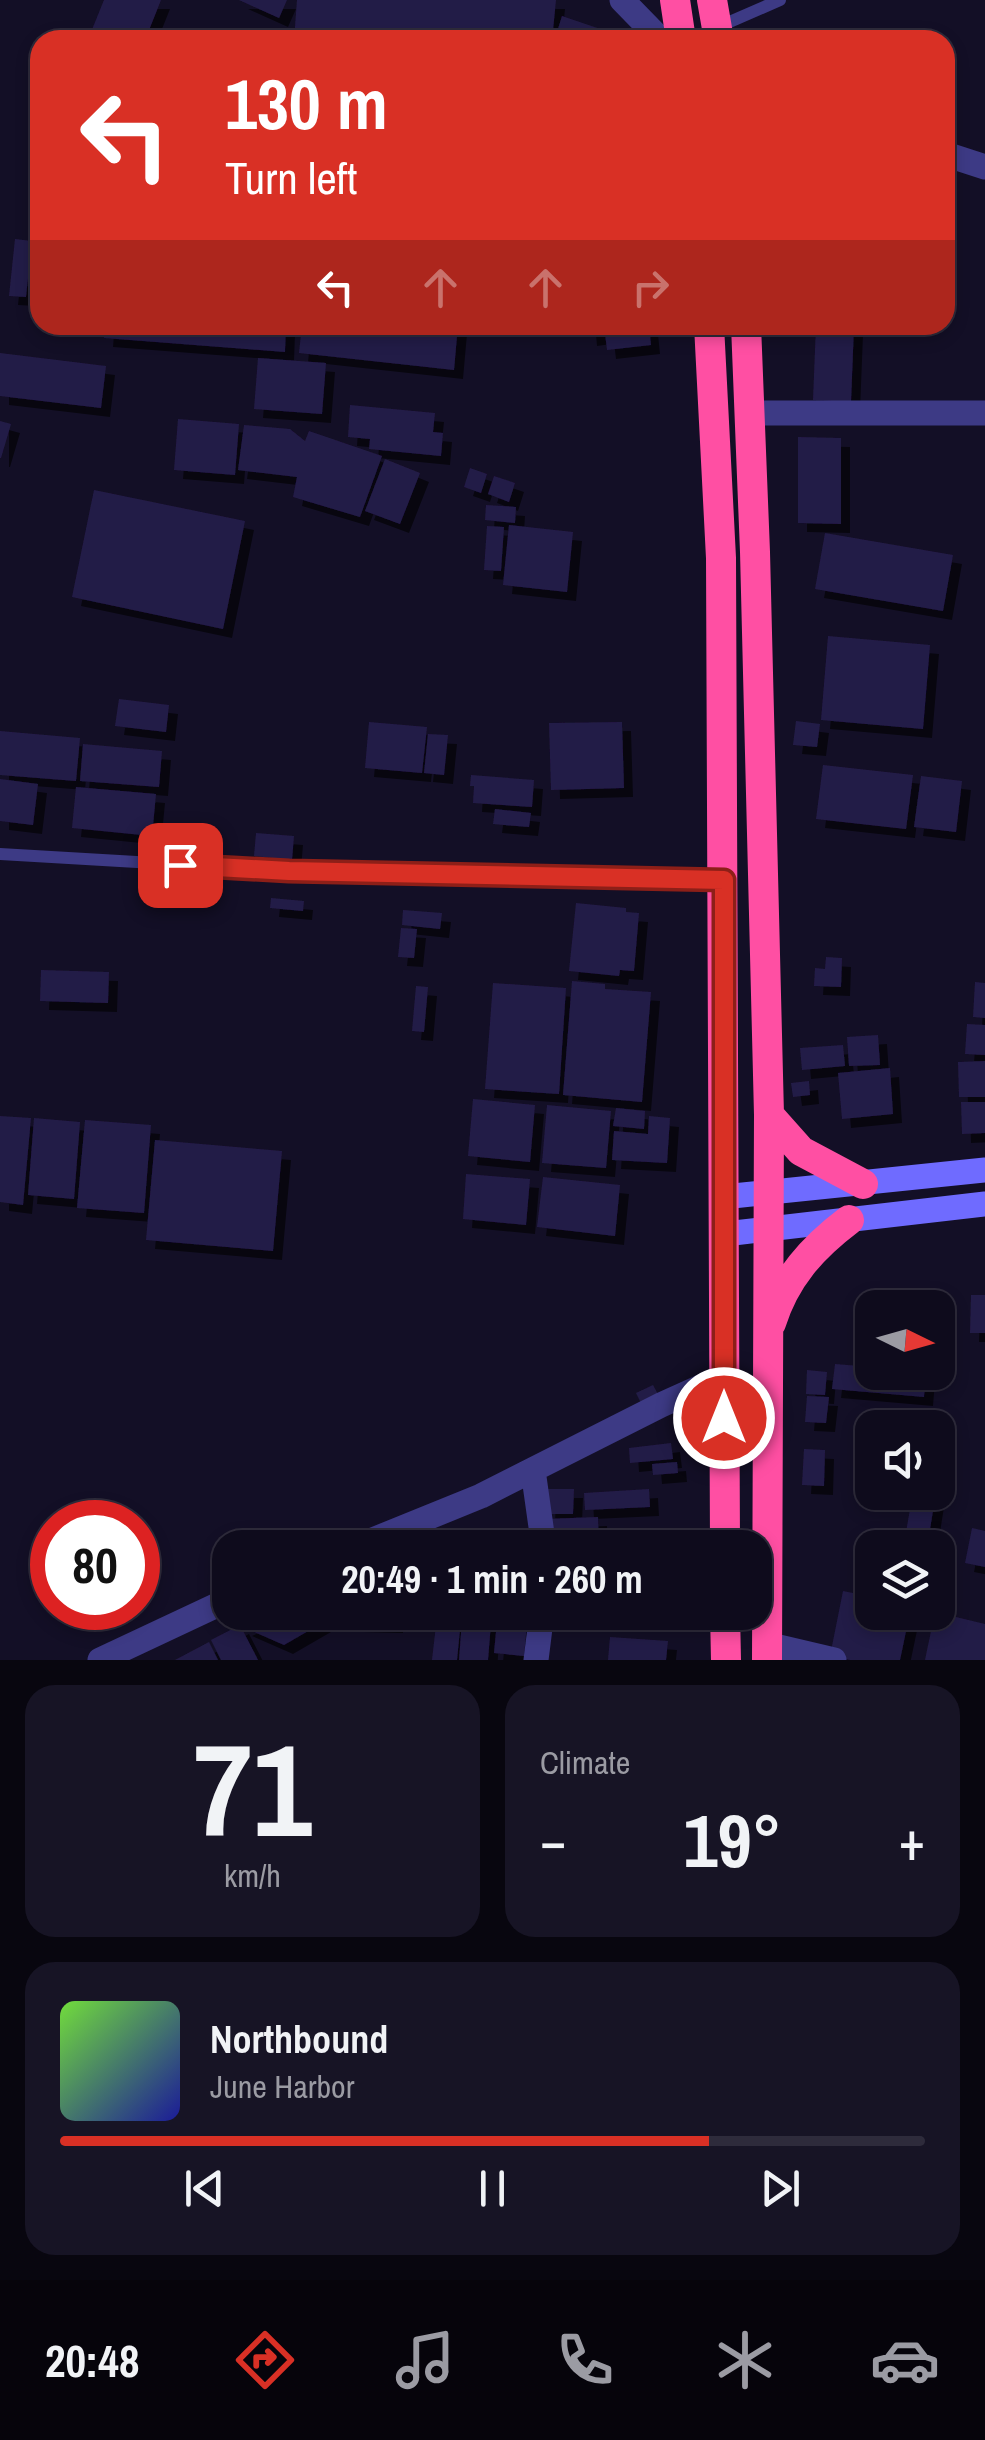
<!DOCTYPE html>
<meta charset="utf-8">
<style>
:root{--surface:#0e0b1c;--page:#171425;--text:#f1f3f6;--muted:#9b9ba3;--line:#2e2b3b;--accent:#d93025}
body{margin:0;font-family:"Archivo Narrow",sans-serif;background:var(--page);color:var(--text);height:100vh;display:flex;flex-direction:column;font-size:38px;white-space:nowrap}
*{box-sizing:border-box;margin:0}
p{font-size:32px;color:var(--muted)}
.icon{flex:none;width:55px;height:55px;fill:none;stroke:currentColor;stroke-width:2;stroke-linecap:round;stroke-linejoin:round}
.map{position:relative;height:1660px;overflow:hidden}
.sheet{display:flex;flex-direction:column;gap:25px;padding:25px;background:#08060f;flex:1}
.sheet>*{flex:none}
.guide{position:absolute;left:30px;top:30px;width:925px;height:305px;border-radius:30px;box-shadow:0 5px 15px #0003,0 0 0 2px var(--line);background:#d93025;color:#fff;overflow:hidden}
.needle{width:65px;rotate:95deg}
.tools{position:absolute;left:855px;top:1290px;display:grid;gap:20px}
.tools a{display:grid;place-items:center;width:100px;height:100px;border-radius:20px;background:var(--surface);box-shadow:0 5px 15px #0003,0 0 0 2px var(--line);font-size:50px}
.speed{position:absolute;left:30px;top:1500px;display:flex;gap:20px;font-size:50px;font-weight:700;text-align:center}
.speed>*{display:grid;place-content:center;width:130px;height:130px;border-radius:50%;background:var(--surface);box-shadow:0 5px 15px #0003,0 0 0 2px var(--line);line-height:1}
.speed .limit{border:15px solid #d22;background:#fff;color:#111}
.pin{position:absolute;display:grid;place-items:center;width:85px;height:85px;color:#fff;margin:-42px;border-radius:20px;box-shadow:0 5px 15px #0006}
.me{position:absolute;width:110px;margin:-55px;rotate:0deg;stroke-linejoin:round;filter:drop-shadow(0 0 8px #0008)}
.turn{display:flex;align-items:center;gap:35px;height:210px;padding:0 30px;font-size:45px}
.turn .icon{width:130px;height:130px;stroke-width:2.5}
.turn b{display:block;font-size:70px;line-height:85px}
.lanes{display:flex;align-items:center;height:95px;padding:0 30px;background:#0003;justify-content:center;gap:50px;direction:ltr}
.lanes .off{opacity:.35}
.big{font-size:75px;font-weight:700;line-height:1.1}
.sheet .card{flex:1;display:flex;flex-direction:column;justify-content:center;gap:15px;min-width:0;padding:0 35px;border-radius:30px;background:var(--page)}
.sheet .dial{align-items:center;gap:0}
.dial b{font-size:130px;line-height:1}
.song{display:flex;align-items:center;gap:30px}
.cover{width:120px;height:120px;border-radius:15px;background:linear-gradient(135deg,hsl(100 70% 55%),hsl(240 70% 35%))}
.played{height:10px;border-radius:5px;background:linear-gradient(90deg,var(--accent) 75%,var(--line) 75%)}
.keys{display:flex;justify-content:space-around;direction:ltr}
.heat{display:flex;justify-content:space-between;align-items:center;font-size:55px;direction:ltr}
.sheet .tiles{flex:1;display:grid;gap:25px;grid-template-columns:1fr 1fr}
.card:last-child{grid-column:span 2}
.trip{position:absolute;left:212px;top:1530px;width:560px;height:100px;border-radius:30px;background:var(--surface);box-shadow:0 5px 15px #0003,0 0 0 2px var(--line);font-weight:700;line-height:100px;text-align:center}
.tab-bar{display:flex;height:160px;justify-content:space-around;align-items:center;background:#06040b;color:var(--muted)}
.tab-bar .icon{width:70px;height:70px}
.tab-bar .current{color:var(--accent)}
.tab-bar b{font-size:45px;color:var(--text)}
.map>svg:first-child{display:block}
</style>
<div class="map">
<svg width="985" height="1660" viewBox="0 0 985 1660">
<defs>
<filter id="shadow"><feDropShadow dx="9" dy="9" stdDeviation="0" flood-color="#0009"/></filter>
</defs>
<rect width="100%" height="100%" fill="#130f26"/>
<!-- building -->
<path fill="#241b47" filter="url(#shadow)" d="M104,0H161L145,40H110L91,32Z
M239,0H287L279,18Z
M297,0H556L552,40H294Z
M562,16L606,31L602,40H588L558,29Z
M37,216H40V292L31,291Z
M15,239L32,241L26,297L9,296Z
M105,325H286L285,352L104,338Z
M302,325H458L454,370L299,353Z
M587,325H602L603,335L588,337Z
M604,325H649L651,345L607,350Z
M816,325L854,326L851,402L813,400Z
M0,353L106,366L101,408L0,396Z
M258,358L326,363L322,414L254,409Z
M350,405L435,413L433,432L443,433L441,456L369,449L370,439L348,437Z
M178,419L239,424L235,475L174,470Z
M0,421L11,424L1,458H0Z
M244,425L290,429L305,441L309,431L382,456L360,517L293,497L297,477L238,470Z
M798,437L841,438V524L798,523Z
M385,459L420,473L400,524L365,511Z
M470,468L487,474L481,493L464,487Z
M494,476L515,483L509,502L488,494Z
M94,490L245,521L223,629L72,597Z
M486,505L516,507L515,523L485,520Z
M509,525L573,532L567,592L503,585Z
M487,526L504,527L501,571L484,570Z
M825,533L953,555L943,611L815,589Z
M828,636L930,645L923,729L821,720Z
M119,699L169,705L166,732L115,726Z
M796,721L820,724L817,747L793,745Z
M369,722L427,727L422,773L365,768Z
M622,722L624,788L551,790L549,723Z
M0,731L80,738L76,781L0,775Z
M428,734L448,735L444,775L424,773Z
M83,744L162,751L159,787L80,781Z
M823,765L913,775L906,829L816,819Z
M471,775L534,780L532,807L473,803L474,786H470Z
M921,776L962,781L956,832L914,827Z
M0,779L38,784L33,825L0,821Z
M76,787L156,794L152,836L72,828Z
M495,809L531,813L529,827L493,824Z
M256,833L294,836L292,860L254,856Z
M271,898L304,901L303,911L270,908Z
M576,903L626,908V912L639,913L634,971L620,970L619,976L569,971Z
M403,910L442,913L440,929L402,925Z
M401,928L417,929L414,958L398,957Z
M826,957L842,958L841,987L814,986L815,968L825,969Z
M41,970L109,972L108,1003L40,1001Z
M572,981L605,984V989L651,992L642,1102L563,1095Z
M975,982L985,983V1018L973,1017Z
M493,983L566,988L559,1094L485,1089Z
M416,986L428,987L424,1032L412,1031Z
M967,1024L985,1025V1055L965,1054Z
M878,1035L880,1065L849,1066L847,1037Z
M843,1045L845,1066L802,1070L800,1048Z
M985,1061V1097H959L958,1062Z
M890,1068L893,1114L842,1119L838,1073Z
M809,1081L810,1095L793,1097L791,1083Z
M473,1099L535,1105L530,1162L468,1156Z
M961,1102H985V1133L962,1134Z
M547,1105L611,1111L606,1168L542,1163Z
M616,1108L645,1111L644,1129L613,1126Z
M0,1116L31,1118L23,1205L0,1202Z
M649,1116L670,1118L667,1163L612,1160L614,1131L648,1134Z
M34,1118L80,1122L74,1199L28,1195Z
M85,1120L151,1125L144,1213L77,1208Z
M155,1140L282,1151L273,1251L146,1240Z
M466,1174L530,1179L526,1225L463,1219Z
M543,1177L620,1185L615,1236L537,1227Z
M971,1295H985V1333H970Z
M835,1364L872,1367V1372H926L924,1397L832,1389Z
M807,1370L827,1372L825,1395L806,1394Z
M653,1385L660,1398L643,1407L636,1393Z
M807,1396L829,1397L826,1423L805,1422Z
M923,1420L943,1422L941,1465H938V1428H923Z
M671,1443L673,1459L630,1463L629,1448Z
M804,1449L825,1450L824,1486L802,1485Z
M677,1462L678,1473L653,1475L652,1464Z
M547,1489H574L573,1514H546Z
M649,1489L650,1507L585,1510L584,1493Z
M913,1492H936L928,1542L905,1538Z
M598,1517L599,1548H546L545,1519Z
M972,1528L985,1531V1567L965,1563Z
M605,1534H652V1548H605Z
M466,1536L530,1538L529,1548H466Z
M864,1543L883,1545L872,1548V1574L860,1573Z
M843,1591L872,1597V1612H910L900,1660H850L830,1656Z
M275,1612H341L284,1645L243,1627Z
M354,1612H394V1624L354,1623Z
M935,1612L985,1624V1660H925Z
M437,1616L461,1619L457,1660H432Z
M462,1620L491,1623L488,1660H459Z
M497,1621L527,1623L524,1656L494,1653Z
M240,1625L258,1660H221L211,1640Z
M610,1637L668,1641L666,1660H608Z
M209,1642L218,1660H175Z"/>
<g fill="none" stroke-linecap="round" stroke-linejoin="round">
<!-- lane -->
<path stroke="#3d3a85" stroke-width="12" d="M718,27L780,0
M0,854L289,871L721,880"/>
<!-- street -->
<path stroke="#3d3a85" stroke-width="25" d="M622,0L661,40
M945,154L985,167
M750,413H985
M533,1470L544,1548
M353,1548L481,1496L661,1405L723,1377
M766,1644L834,1660
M100,1660L230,1599
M536,1660L542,1612"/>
<!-- secondary -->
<path stroke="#6f6bff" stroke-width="25" d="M723,1197L985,1170
M725,1234L985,1204"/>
<!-- highway -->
<path stroke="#ff4fa3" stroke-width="30" d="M675,0L681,40
M712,0L719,40
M709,325L721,558L725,1548
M746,325L755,552L769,1115L767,1660
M769,1115L801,1151L863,1184
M771,1323C785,1278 812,1248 849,1220
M725,1612L726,1660"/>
</g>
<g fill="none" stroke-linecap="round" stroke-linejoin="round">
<defs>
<path id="route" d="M180,865L289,871L724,880V1418"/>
</defs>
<!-- route casing -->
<use href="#route" stroke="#8d1f18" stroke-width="25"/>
<!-- route -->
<use href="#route" stroke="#d93025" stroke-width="18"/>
</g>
</svg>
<div class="tools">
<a><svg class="needle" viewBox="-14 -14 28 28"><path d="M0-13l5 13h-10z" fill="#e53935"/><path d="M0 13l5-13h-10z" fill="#9b9ba3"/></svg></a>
<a><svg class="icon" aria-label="sound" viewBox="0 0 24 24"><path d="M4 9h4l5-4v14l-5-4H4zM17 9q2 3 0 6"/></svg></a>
<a><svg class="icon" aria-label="layers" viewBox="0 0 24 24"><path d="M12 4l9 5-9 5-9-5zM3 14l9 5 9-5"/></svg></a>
</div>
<div class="speed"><div class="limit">80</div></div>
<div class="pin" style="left:180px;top:865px;background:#d93025"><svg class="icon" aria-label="arrive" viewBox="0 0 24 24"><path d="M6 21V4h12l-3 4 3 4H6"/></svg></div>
<svg class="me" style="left:724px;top:1418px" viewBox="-20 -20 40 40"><circle r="17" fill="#d93025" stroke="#fff" stroke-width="3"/><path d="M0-11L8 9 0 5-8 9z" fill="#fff"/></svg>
<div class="trip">20:49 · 1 min · 260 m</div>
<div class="guide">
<div class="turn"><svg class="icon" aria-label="left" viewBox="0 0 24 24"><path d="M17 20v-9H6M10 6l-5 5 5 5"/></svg><div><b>130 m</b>Turn left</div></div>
<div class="lanes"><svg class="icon" aria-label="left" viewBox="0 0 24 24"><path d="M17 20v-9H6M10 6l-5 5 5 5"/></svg><svg class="icon off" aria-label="ahead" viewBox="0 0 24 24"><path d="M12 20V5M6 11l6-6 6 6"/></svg><svg class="icon off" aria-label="ahead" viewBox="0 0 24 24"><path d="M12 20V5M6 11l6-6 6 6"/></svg><svg class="icon off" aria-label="right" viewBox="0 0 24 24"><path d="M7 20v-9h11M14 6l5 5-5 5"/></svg></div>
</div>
</div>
<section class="sheet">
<div class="tiles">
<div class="card dial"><b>71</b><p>km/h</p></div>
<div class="card"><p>Climate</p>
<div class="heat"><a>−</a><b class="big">19°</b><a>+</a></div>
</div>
<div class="card">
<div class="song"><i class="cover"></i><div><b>Northbound</b><p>June Harbor</p></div></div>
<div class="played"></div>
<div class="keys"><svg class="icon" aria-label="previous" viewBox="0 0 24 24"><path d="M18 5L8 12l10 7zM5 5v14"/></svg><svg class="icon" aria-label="pause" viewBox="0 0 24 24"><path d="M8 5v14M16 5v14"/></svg><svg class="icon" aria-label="next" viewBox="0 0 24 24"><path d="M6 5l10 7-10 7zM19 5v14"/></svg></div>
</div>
</div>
</section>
<nav class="tab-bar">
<b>20:48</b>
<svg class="icon current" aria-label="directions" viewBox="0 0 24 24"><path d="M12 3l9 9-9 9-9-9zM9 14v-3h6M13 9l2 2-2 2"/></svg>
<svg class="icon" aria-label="music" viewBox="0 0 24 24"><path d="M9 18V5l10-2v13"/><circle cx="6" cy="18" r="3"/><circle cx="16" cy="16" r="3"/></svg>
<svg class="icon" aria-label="phone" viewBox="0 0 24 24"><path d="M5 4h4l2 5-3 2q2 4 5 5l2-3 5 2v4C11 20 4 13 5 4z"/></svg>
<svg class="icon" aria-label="climate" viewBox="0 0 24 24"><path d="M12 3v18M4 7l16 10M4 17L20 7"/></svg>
<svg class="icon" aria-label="car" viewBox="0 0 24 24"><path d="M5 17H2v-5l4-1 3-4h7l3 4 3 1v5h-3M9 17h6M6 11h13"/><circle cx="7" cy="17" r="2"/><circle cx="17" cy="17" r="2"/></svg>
</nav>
